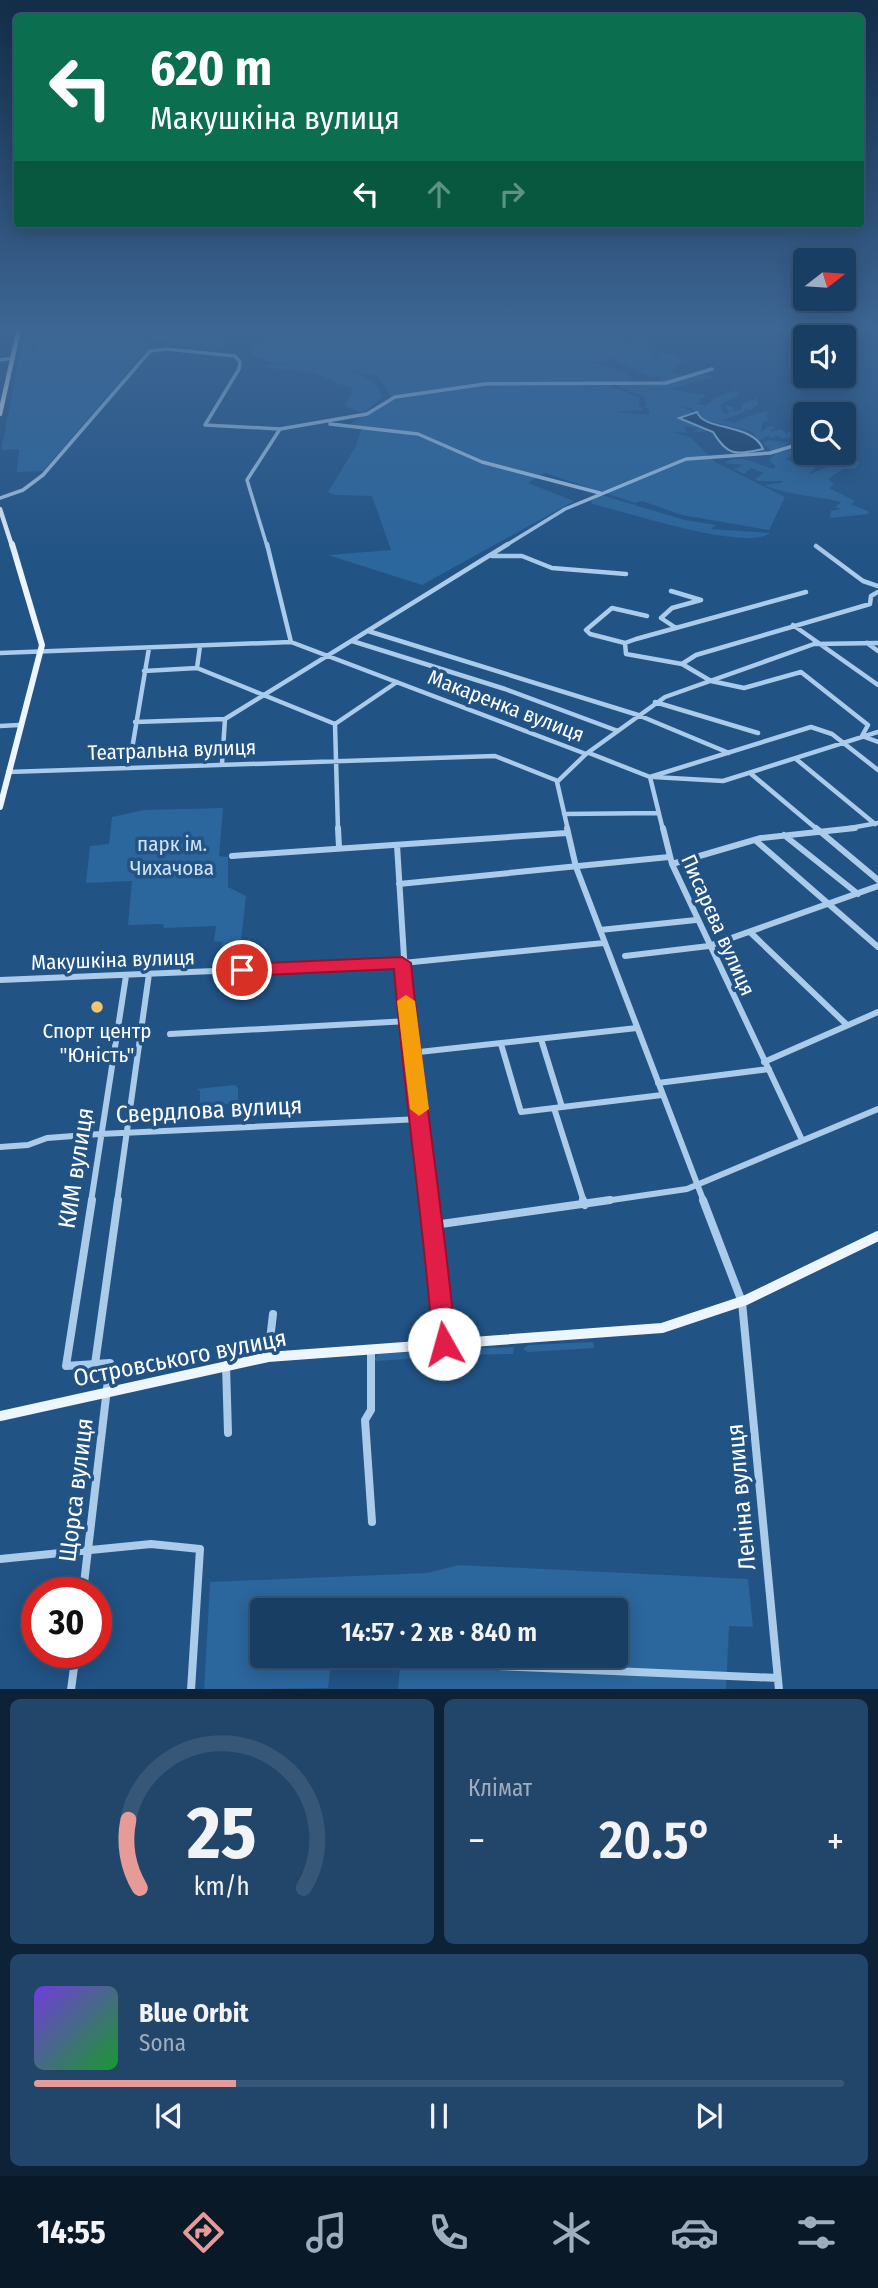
<!DOCTYPE html>
<html lang="uk">
<meta charset="utf-8">
<style>
:root{--surface:#193e64;--page:#22456a;--text:#f1f3f6;--muted:#9faebf;--line:#375778;--accent:#e69b98}
body{margin:0;font-family:"Fira Sans Condensed",sans-serif;background:var(--page);color:var(--text);height:100vh;display:flex;flex-direction:column;font-size:26px;white-space:nowrap}
*{box-sizing:border-box;margin:0}
p{font-size:23px;color:var(--muted)}
.icon{flex:none;width:38px;height:38px;fill:none;stroke:currentColor;stroke-width:2;stroke-linecap:round;stroke-linejoin:round}
.map{position:relative;height:1689px;overflow:hidden}
.details{display:flex;flex-direction:column;gap:10px;padding:10px;background:#0e2237;flex:1}
.details>*{flex:none}
.guide{position:absolute;left:14px;top:14px;width:850px;height:214px;border-radius:7px;box-shadow:0 4px 18px #0003,0 0 0 2px var(--line);background:#0b6e4f;color:#fff;overflow:hidden}
.needle{width:46px;rotate:73deg}
.tools{position:absolute;left:793px;top:248px;display:grid;gap:14px}
.tools a{display:grid;place-items:center;width:63px;height:63px;border-radius:7px;background:var(--surface);box-shadow:0 4px 18px #0003,0 0 0 2px var(--line);font-size:35px}
.speed{position:absolute;left:21px;top:1577px;display:flex;gap:14px;font-size:35px;font-weight:700;text-align:center}
.speed>*{display:grid;place-content:center;width:91px;height:91px;border-radius:50%;background:var(--surface);box-shadow:0 4px 18px #0003,0 0 0 2px var(--line);line-height:1}
.speed .limit{border:10px solid #d22;background:#fff;color:#111}
.pin{position:absolute;display:grid;place-items:center;width:60px;height:60px;color:#fff;margin:-30px;border:4px solid #fff;border-radius:50%;box-shadow:0 2px 7px #0007}
.me{position:absolute;width:77px;margin:-38px;rotate:353deg;stroke-linejoin:round;filter:drop-shadow(0 0 5px #0008)}
.turn{display:flex;align-items:center;gap:24px;height:147px;padding:0 21px;font-size:32px}
.turn .icon{width:91px;height:91px;stroke-width:2.5}
.turn b{display:block;font-size:49px;line-height:60px}
.lanes{display:flex;align-items:center;height:66px;padding:0 21px;background:#0003;justify-content:center;gap:35px;direction:ltr}
.lanes .off{opacity:.35}
.big{font-size:52px;font-weight:600;line-height:1.1}
.details .widget{flex:1;display:flex;flex-direction:column;justify-content:center;gap:10px;min-width:0;padding:0 24px;border-radius:10px;background:var(--page)}
.details .dial{align-items:center;gap:0}
.dial svg{height:182px;overflow:visible;fill:none;stroke:var(--line);stroke-width:7;stroke-linecap:round;text-anchor:middle}
.dial text{fill:var(--text);stroke:none}
.song{display:flex;align-items:center;gap:21px}
.cover{width:84px;height:84px;border-radius:10px;background:linear-gradient(135deg,hsl(260 70% 55%),hsl(130 70% 35%))}
.played{height:7px;border-radius:4px;background:linear-gradient(90deg,var(--accent) 25%,var(--line) 25%)}
.keys{display:flex;justify-content:space-around;direction:ltr}
.heat{display:flex;justify-content:space-between;align-items:center;font-size:38px;direction:ltr}
.details .tiles{flex:1;display:grid;gap:10px;grid-template-columns:1fr 1fr}
.widget:last-child{grid-column:span 2}
.trip{position:absolute;left:250px;top:1598px;width:378px;height:70px;border-radius:7px;background:var(--surface);box-shadow:0 4px 18px #0003,0 0 0 2px var(--line);font-weight:600;line-height:70px;text-align:center}
.tabs{display:flex;height:112px;justify-content:space-around;align-items:center;background:#0a1928;color:var(--muted)}
.tabs .icon{width:49px;height:49px}
.tabs .current{color:var(--accent)}
.tabs b{font-size:32px;color:var(--text)}
.map>svg:first-child{display:block}
</style>
<div class="map">
<svg width="878" height="1690" viewBox="0 0 878 1690">
<rect width="100%" height="100%" fill="#215385"/>
<!-- green -->
<path fill="#2b669d" fill-rule="evenodd" d="M25,329H35L31,353H34L39,329H144L141,339L150,345L137,346L148,348L43,471L17,472L19,449L1,450Z
M149,329H234L218,348L146,339Z
M270,329H427L450,336L445,331L430,329H522L541,333L537,330L577,329L583,333L599,330L631,343L635,341L627,335H637L638,329H651L643,337L650,340L649,350L645,353L653,356V361L662,358L659,353L673,354L684,364L672,363L679,367L673,368L672,373C686,376 694,377 707,374L714,377L670,389L707,395L699,400L703,402L695,403L706,406L714,398L737,390L738,396L720,405L725,414L730,411L724,408L727,405L736,408L731,411L742,410L741,405L757,398L758,404L751,410L744,409L745,412L722,420L735,423C739,417 756,415 766,411L769,414L780,412L766,415L769,420L763,422L760,433L769,426L776,427L771,430L772,432L781,429L786,433L805,427L795,433V436L783,439L775,435L774,438L766,436L762,440L756,439L753,432L702,419L691,408L680,406L693,412L686,416L688,423H694L708,431L697,432L694,431L698,428L683,426L687,433L672,432L690,437L715,462L785,497L769,530L682,515L642,501L635,503L545,473L528,483L574,501L422,585L328,555L391,550L372,496L335,495L328,492L356,446L362,427L351,424C364,412 383,414 391,396L377,376L338,368C356,374 376,377 383,397L364,413L345,406L353,389L313,373L262,367L267,364L317,365L269,362L252,355C254,345 265,339 270,329ZM606,357L653,378L661,375L659,382L615,385L644,397L647,404L644,407L650,410L648,415L616,412L644,410L639,406V397L610,386L614,382L610,379L622,382L633,379L624,372L590,362L608,361Z
M769,440L789,443L779,449L782,452L805,444V451L785,459L800,465L794,457L804,459L816,467L808,475L834,464L833,458L839,453L848,455L844,460L848,463L860,461L855,468L843,469L828,479L834,484L829,488L855,501L851,504L868,511L869,514L830,518L831,511L841,509L835,507L841,502C814,495 789,496 764,485L782,483L783,481H758L755,479L764,473L751,468L744,474L734,469L743,465L724,463C740,452 757,465 773,469L776,466L769,461L775,454L763,443Z
M601,495L685,520L716,525L711,529L770,533C745,552 624,511 592,504L591,501Z
M223,808L219,856L228,857V887L246,896L239,959L220,960L222,942L214,941L216,926L164,928L163,924L128,925L132,881L86,883L90,846L109,844L112,817L144,810Z
M235,1085L238,1088V1101L234,1104L196,1105L200,1102V1091L197,1089Z
M593,1342L594,1348L528,1352L523,1349L528,1345Z
M514,1347L513,1354L449,1355L451,1349Z
M440,1350L439,1357L376,1361L374,1359L378,1354Z
M459,1565L748,1579L753,1627L729,1626L726,1689H398L401,1656H616V1610H262V1656H332L328,1688L204,1690L210,1582L427,1573Z"/>
<!-- water -->
<path fill="#163d64" stroke="#9dc7eb" stroke-width="2" d="M697,412C703,431 753,423 763,449C734,455 728,456 713,432L679,418Z"/>
<g fill="none" stroke-linecap="round" stroke-linejoin="round">
<!-- minor-far3 -->
<path stroke="#aacbe9" stroke-width="3.5" d="M0,360L13,358
M330,424L418,434L482,462L600,493
M0,498L23,490L43,475L150,351L166,349L235,356L240,362L239,369L205,425L280,429
M267,546L247,480L280,429L367,414L395,397L485,384L666,383L712,369
M505,546L565,509L686,459L770,453L793,446"/>
<!-- minor-far2 -->
<path stroke="#aacbe9" stroke-width="4.5" d="M267,544L291,642
M816,546L863,581L878,586
M492,556H522L552,568L626,574
M671,591L701,600L672,608L661,618L676,628
M806,592L636,639L625,643L626,654L682,664L711,681L744,688L801,672L868,725L862,736L878,742
M793,625L878,685
M368,631L638,715L729,753
M352,641L505,689L618,731
M625,643L590,634L586,630L612,608L647,616
M867,643L878,651
M0,653L291,642L586,754
M682,664L696,655L870,604L871,596L878,592
M197,668L200,646
M144,671L197,668L335,724
M655,702L758,733
M135,722L225,719L508,544
M0,726L19,725
M589,753L650,777L663,830
M796,759L875,824
M222,764L225,719
M129,767L149,648
M8,772L495,756L558,781
M750,773L818,830
M650,777L811,727L832,734L878,770
M654,777L723,781L878,732
M564,814L659,813
M338,830L335,724L397,682
M568,830L557,782L586,754L665,697L814,644L878,643
M839,830L878,823"/>
<!-- minor-far1 -->
<path stroke="#aacbe9" stroke-width="6" d="M338,828L339,847
M567,828L576,867L704,1202
M663,828L672,864L802,1140
M816,828L878,880
M784,835L858,894
M755,840L878,947
M397,845L410,1053L431,1202
M232,856L567,833
M672,864L761,838L855,828
M399,884L669,857
M600,930L696,920
M751,933L846,1024
M625,956L709,946L878,886
M0,980L403,963L604,943
M170,1034L408,1021
M541,1039L562,1107
M501,1044L521,1112L662,1095
M410,1053L637,1028
M764,1062L878,1012
M658,1083L769,1069
M554,1108L584,1202
M0,1147L28,1145L47,1138L100,1134L421,1119
M91,1202L126,976
M117,1202L149,974
M598,1202L687,1189L878,1109"/>
<!-- minor -->
<path stroke="#aacbe9" stroke-width="8" d="M431,1200L444,1343
M583,1200L585,1205
M703,1200L742,1302L779,1690
M434,1225L610,1200
M371,1351V1410L365,1420L372,1522
M268,1357L273,1314
M95,1364L118,1200
M226,1365L228,1433
M0,1559L151,1544L200,1549L191,1690
M83,1592L110,1363L66,1366L92,1200
M425,1663L778,1678
M71,1690L76,1652"/>
<!-- major-far2 -->
<path stroke="#edf5fe" stroke-width="4.5" d="M0,414L19,329
M0,509L12,546"/>
<!-- major-far1 -->
<path stroke="#edf5fe" stroke-width="6" d="M0,807L42,645L12,544"/>
<!-- major -->
<path stroke="#edf5fe" stroke-width="10" d="M0,1416L268,1357L662,1328L746,1300L878,1236"/>
</g>
<!-- sky -->
<linearGradient id="sky" x2="0" y2="1"><stop stop-color="#122e49"/><stop offset="0.58" stop-color="#3d6694"/><stop offset="1" stop-color="#3d6694" stop-opacity="0"/></linearGradient>
<rect width="878" height="566" fill="url(#sky)"/>
<!-- route -->
<path fill="#e11d48" stroke="#92132f" stroke-width="2" d="M402,957L411,963C423,1090 444,1217 456,1344L452,1351L444,1353L436,1351L433,1344C423,1219 404,1094 394,969L242,976L233,970L242,964Z"/>
<!-- slow -->
<path fill="#f59e0b" d="M406,995L415,1001L429,1109L419,1116L410,1109L397,1001Z"/>
<!-- markers -->
<circle fill="#f6c46b" stroke="#215385" stroke-width="2.5" cx="97" cy="1007" r="7"/>
<g text-anchor="middle" stroke-width="7" stroke-linejoin="round" paint-order="stroke">
<!-- street labels -->
<g font-size="21" fill="#fff" stroke="#215385">
<text transform="translate(506 706) rotate(21)" y="7">Макаренка вулиця</text>
<text transform="translate(172 750) rotate(-2)" y="7">Театральна вулиця</text>
<text transform="translate(718 925) rotate(66)" y="7">Писарєва вулиця</text>
<text transform="translate(113 960) rotate(-2)" y="7">Макушкіна вулиця</text>
</g>
<!-- park labels -->
<g font-size="21" fill="#cee3f7" stroke="#215385">
<text x="172" y="851">парк ім.<tspan x="172" dy="24">Чихачова</tspan></text>
</g>
<!-- poi labels -->
<g font-size="21" fill="#fff" stroke="#215385">
<text x="97" y="1038">Спорт центр<tspan x="97" dy="24">"Юність"</tspan></text>
</g>
<!-- near-street labels -->
<g font-size="24" fill="#fff" stroke="#215385">
<text transform="translate(209 1110) rotate(-3)" y="8">Свердлова вулиця</text>
<text transform="translate(76 1168) rotate(-81)" y="8">КИМ вулиця</text>
<text transform="translate(180 1358) rotate(-11)" y="8">Островського вулиця</text>
<text transform="translate(76 1490) rotate(-83)" y="8">Щорса вулиця</text>
<text transform="translate(741 1497) rotate(-95)" y="8">Леніна вулиця</text>
</g>
</g>
</svg>
<div class="tools">
<a><svg class="needle" viewBox="-14 -14 28 28"><path d="M0-13l5 13h-10z" fill="#e53935"/><path d="M0 13l5-13h-10z" fill="#9faebf"/></svg></a>
<a><svg class="icon" aria-label="sound" viewBox="0 0 24 24"><path d="M4 9h4l5-4v14l-5-4H4zM17 9q2 3 0 6"/></svg></a>
<a><svg class="icon" aria-label="search" viewBox="0 0 24 24"><circle cx="10" cy="10" r="6"/><path d="M15 15l6 6"/></svg></a>
</div>
<div class="speed"><div class="limit">30</div></div>
<div class="pin" style="left:242px;top:970px;background:#d93025"><svg class="icon" aria-label="arrive" viewBox="0 0 24 24"><path d="M6 21V4h12l-3 4 3 4H6"/></svg></div>
<svg class="me" style="left:444px;top:1344px" viewBox="-20 -20 40 40"><circle r="19" fill="#fff"/><path d="M0-13L10 11 0 6-10 11z" fill="#e11d48"/></svg>
<div class="trip">14:57 · 2 хв · 840 m</div>
<div class="guide">
<div class="turn"><svg class="icon" aria-label="left" viewBox="0 0 24 24"><path d="M17 20v-9H6M10 6l-5 5 5 5"/></svg><div><b>620 m</b>Макушкіна вулиця</div></div>
<div class="lanes"><svg class="icon" aria-label="left" viewBox="0 0 24 24"><path d="M17 20v-9H6M10 6l-5 5 5 5"/></svg><svg class="icon off" aria-label="ahead" viewBox="0 0 24 24"><path d="M12 20V5M6 11l6-6 6 6"/></svg><svg class="icon off" aria-label="right" viewBox="0 0 24 24"><path d="M7 20v-9h11M14 6l5 5-5 5"/></svg></div>
</div>
</div>
<section class="details">
<div class="tiles">
<div class="widget dial"><svg viewBox="0 0 100 80">
<path d="M14 69A42 42 0 1 1 86 69"/>
<path d="M14 69A42 42 0 0 1 9 39" stroke="#e69b98"/>
<text x="50" y="56" font-size="32" font-weight="700">25</text>
<text x="50" y="72" font-size="11">km/h</text>
</svg></div>
<div class="widget"><p>Клімат</p>
<div class="heat"><a>−</a><b class="big">20.5°</b><a>+</a></div>
</div>
<div class="widget">
<div class="song"><i class="cover"></i><div><b>Blue Orbit</b><p>Sona</p></div></div>
<div class="played"></div>
<div class="keys"><svg class="icon" aria-label="previous" viewBox="0 0 24 24"><path d="M18 5L8 12l10 7zM5 5v14"/></svg><svg class="icon" aria-label="pause" viewBox="0 0 24 24"><path d="M8 5v14M16 5v14"/></svg><svg class="icon" aria-label="next" viewBox="0 0 24 24"><path d="M6 5l10 7-10 7zM19 5v14"/></svg></div>
</div>
</div>
</section>
<nav class="tabs">
<b>14:55</b>
<svg class="icon current" aria-label="directions" viewBox="0 0 24 24"><path d="M12 3l9 9-9 9-9-9zM9 14v-3h6M13 9l2 2-2 2"/></svg>
<svg class="icon" aria-label="music" viewBox="0 0 24 24"><path d="M9 18V5l10-2v13"/><circle cx="6" cy="18" r="3"/><circle cx="16" cy="16" r="3"/></svg>
<svg class="icon" aria-label="phone" viewBox="0 0 24 24"><path d="M5 4h4l2 5-3 2q2 4 5 5l2-3 5 2v4C11 20 4 13 5 4z"/></svg>
<svg class="icon" aria-label="climate" viewBox="0 0 24 24"><path d="M12 3v18M4 7l16 10M4 17L20 7"/></svg>
<svg class="icon" aria-label="car" viewBox="0 0 24 24"><path d="M5 17H2v-5l4-1 3-4h7l3 4 3 1v5h-3M9 17h6M6 11h13"/><circle cx="7" cy="17" r="2"/><circle cx="17" cy="17" r="2"/></svg>
<svg class="icon" aria-label="filters" viewBox="0 0 24 24"><path d="M4 7h16M4 17h16"/><circle cx="9" cy="7" r="2"/><circle cx="15" cy="17" r="2"/></svg>
</nav>
